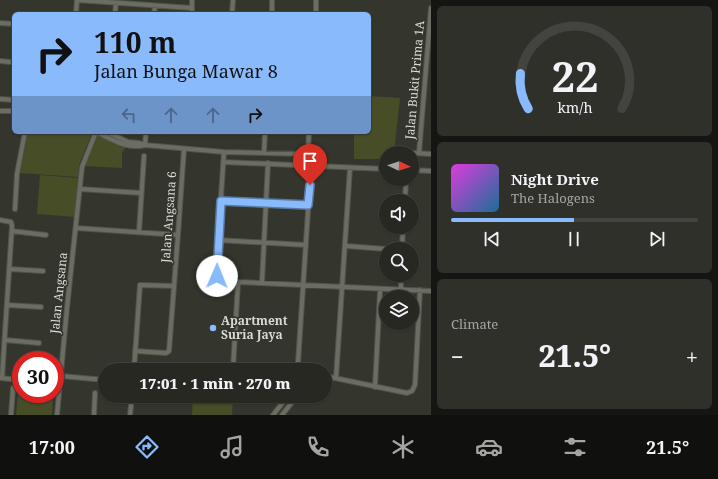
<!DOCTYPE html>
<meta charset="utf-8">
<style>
:root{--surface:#272822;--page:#2f302a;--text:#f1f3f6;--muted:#a4a6a5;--line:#434440;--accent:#88bafc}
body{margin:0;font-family:"Noto Serif",serif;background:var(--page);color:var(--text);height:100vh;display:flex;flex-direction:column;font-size:15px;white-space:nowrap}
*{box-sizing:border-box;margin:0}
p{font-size:13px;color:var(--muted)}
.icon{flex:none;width:22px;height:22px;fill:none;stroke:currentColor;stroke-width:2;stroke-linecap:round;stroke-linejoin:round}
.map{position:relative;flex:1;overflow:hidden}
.drawer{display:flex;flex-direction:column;gap:6px;padding:6px;background:#151613;width:287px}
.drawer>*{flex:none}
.banner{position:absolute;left:12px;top:12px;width:359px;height:122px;border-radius:6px;box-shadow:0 1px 3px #0004,0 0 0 1px var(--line);background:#88bafc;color:#111;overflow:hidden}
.needle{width:26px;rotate:94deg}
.fabs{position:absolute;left:379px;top:146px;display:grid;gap:8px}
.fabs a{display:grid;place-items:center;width:40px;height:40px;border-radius:50%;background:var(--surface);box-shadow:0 1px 3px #0004,0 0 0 1px var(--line);font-size:20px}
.speed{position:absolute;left:12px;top:351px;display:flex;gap:8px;font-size:20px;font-weight:700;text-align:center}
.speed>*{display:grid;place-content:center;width:52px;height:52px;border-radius:50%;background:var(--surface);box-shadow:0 1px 3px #0004,0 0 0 1px var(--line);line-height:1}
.speed .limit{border:6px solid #d22;background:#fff;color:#111}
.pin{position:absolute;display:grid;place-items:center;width:34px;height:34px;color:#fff;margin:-41px -17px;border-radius:50% 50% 50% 0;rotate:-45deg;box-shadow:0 0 4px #0007}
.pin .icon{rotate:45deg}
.me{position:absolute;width:44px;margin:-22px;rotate:1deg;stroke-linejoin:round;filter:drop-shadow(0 0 3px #0008)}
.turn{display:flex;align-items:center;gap:14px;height:84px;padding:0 16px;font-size:18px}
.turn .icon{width:52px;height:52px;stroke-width:2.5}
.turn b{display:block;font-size:28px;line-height:34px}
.lanes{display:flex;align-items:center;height:38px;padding:0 16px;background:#0003;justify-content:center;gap:20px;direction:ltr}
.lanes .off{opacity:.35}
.big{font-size:30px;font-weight:800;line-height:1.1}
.drawer .widget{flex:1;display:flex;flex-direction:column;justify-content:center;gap:6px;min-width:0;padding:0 14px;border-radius:6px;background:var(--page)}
.drawer .dial{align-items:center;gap:0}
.dial svg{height:104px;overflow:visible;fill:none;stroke:var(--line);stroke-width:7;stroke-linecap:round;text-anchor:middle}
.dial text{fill:var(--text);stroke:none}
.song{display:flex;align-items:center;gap:12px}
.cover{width:48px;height:48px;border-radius:6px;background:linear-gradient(135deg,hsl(300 70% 55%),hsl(200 70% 35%))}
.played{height:4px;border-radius:2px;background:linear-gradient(90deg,var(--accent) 50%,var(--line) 50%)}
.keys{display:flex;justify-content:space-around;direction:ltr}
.heat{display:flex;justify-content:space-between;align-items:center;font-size:22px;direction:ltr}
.trip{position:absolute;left:98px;top:363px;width:234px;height:40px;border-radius:20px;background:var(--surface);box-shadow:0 1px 3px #0004,0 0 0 1px var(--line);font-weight:800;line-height:40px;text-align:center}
.tabs{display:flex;height:64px;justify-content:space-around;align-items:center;background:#10100e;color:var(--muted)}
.tabs .icon{width:28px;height:28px}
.tabs .active{color:var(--accent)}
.tabs b{font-size:18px;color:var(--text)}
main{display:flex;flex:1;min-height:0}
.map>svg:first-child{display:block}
</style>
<main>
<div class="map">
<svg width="431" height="415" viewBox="0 0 431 415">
<rect width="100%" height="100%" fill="#34362d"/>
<!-- green -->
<path fill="#464d27" d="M369,96L400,98L394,153H386V159H354V132H369Z
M28,132L92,133L79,165L78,177L20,173Z
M97,134L126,147L122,153V168L85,166Z
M40,175L78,178L75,217L37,214Z
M19,383H21V394H53L52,415H16Z
M193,396H233L232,415H192Z"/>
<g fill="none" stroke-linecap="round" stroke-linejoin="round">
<defs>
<path id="minor" d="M77,0L192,8
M76,14L77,0
M115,14L116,3
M154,14L155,6
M192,14V0
M232,14L233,0
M272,14V0
M316,14V0
M0,23L14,24
M0,61L10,62
M0,99L14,100
M0,111H14
M96,132C112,139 127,150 145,145
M107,132L128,142L139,143L145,145L224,152L308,154L309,132
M145,145L146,132
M224,152L216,271L218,279L221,280L238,282L431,291
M397,152L431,154
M264,153L265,132
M419,153L431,8
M223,162L386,169
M412,170L431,171
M80,189L141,193
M221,201L309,205
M405,201L406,179
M15,209L17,174L25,132
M0,220L11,222L12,226L2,378
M76,228L178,235
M12,231L46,235
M139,232L144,156
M218,240L306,245
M346,246L386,249
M402,249L403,227
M9,269L43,271
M262,282L268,163
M401,289V275
M7,305L41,307
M5,340L39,343
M135,351L166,353L169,351L178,235L184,149
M233,369L238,282
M134,370L140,285L174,286
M301,370L298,363L311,166
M61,376L105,380
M325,376L407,393L412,391L415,385L420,290
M0,378L21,380
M336,378L350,168
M375,387L380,292
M11,415L13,388
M57,415L67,308L82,167L96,132
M94,415L95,393
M130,415L132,396
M273,415L288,396
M282,415L297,396"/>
</defs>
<!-- minor casing -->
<use href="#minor" stroke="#51534a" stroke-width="6"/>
<!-- minor -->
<use href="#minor" stroke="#6b6d63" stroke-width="4"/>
</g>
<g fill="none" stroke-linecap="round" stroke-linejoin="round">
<defs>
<path id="route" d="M217,276L221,201L308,205L310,185"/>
</defs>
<!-- route casing -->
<use href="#route" stroke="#5879a4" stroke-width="10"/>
<!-- route -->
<use href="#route" stroke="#88bafc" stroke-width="7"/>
</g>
<!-- markers -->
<circle fill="#88bafc" stroke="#34362d" stroke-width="1.5" cx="213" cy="328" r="4"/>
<g text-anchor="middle" stroke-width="3.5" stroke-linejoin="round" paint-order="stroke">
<!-- street labels -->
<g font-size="12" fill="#d9dad4" stroke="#34362d">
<text transform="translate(415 80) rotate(-85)" y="4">Jalan Bukit Prima 1A</text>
<text transform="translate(169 217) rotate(-86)" y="4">Jalan Angsana 6</text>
<text transform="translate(59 293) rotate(-84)" y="4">Jalan Angsana</text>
</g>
<!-- poi labels -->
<g font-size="12" font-weight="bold" fill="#d9dad4" stroke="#34362d" text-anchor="start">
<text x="221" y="325">Apartment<tspan x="221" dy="14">Suria Jaya</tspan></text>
</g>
</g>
</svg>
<div class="fabs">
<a><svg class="needle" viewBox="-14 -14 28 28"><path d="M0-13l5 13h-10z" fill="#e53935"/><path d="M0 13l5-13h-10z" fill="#a4a6a5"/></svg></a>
<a><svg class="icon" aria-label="sound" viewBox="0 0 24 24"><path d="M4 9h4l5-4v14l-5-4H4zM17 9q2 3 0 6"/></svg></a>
<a><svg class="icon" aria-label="search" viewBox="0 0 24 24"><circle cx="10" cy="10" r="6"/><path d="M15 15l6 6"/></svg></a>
<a><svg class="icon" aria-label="layers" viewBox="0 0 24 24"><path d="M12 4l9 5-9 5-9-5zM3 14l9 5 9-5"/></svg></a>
</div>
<div class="speed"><div class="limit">30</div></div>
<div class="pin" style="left:310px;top:185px;background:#d93025"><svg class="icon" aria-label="arrive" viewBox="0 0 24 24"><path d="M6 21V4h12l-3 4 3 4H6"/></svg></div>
<svg class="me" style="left:217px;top:276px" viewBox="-20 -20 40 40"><circle r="19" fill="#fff"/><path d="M0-13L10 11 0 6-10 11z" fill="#88bafc"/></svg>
<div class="trip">17:01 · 1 min · 270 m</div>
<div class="banner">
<div class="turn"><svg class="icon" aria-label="right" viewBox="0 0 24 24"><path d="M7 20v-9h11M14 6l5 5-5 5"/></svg><div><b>110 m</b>Jalan Bunga Mawar 8</div></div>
<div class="lanes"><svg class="icon off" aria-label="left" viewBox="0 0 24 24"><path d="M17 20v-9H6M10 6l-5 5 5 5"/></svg><svg class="icon off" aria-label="ahead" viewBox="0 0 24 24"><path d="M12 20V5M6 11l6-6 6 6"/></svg><svg class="icon off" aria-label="ahead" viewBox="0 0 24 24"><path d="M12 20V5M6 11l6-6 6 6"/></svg><svg class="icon" aria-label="right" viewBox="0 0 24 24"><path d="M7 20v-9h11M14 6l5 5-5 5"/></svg></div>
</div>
</div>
<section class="drawer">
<div class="widget dial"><svg viewBox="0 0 100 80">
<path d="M14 69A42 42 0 1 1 86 69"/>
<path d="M14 69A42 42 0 0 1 8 42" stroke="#88bafc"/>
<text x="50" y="56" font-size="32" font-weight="700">22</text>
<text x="50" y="72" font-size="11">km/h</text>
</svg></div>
<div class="widget">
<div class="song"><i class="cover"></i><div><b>Night Drive</b><p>The Halogens</p></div></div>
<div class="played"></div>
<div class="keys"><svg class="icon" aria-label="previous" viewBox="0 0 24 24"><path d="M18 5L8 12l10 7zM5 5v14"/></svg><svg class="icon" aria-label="pause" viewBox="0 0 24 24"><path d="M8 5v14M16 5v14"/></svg><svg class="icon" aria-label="next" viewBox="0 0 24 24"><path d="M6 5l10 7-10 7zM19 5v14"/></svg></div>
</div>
<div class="widget"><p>Climate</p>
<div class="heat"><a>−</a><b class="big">21.5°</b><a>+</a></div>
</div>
</section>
</main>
<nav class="tabs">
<b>17:00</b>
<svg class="icon active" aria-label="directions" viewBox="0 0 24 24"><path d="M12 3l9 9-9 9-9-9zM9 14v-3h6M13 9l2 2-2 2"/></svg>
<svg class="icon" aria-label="music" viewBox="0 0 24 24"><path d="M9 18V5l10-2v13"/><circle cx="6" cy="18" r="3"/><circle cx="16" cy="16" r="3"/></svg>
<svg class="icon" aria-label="phone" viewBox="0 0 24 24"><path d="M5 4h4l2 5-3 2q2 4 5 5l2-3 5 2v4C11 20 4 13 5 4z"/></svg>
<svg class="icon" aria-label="climate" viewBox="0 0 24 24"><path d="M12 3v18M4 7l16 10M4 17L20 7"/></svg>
<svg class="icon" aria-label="car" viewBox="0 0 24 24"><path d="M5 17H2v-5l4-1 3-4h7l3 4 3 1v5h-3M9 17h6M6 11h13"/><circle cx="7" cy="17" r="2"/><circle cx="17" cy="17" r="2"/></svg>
<svg class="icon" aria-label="filters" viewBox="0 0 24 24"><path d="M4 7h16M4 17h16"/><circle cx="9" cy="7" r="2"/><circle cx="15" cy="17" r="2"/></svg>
<b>21.5°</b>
</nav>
